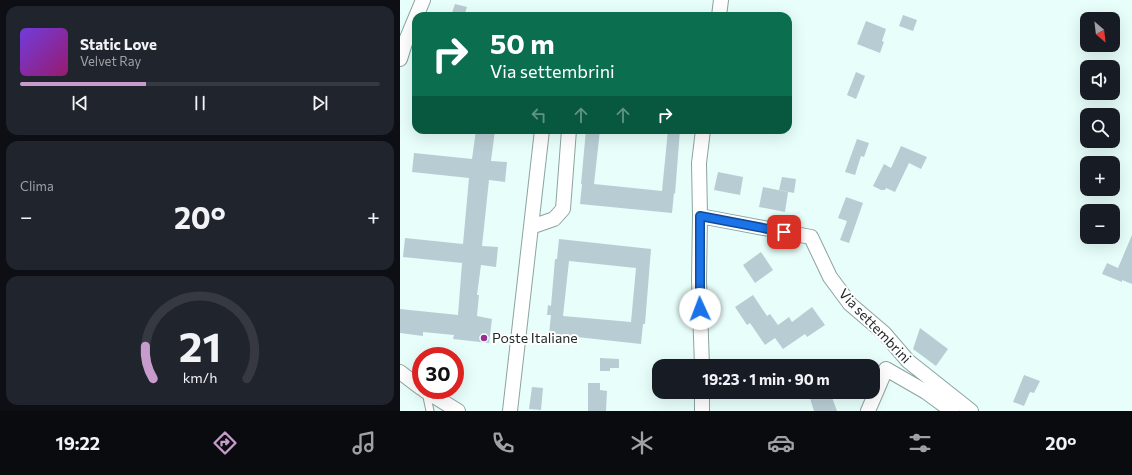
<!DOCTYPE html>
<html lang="it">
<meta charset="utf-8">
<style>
:root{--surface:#171b24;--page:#20242c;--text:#f1f3f6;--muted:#9ea1a6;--line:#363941;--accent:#c79ccc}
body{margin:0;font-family:Commissioner,sans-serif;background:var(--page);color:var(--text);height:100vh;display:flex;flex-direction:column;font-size:15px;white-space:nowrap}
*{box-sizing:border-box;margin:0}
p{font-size:13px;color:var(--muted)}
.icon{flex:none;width:22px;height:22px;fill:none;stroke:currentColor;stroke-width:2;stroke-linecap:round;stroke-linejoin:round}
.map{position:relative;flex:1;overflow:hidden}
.panel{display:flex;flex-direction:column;gap:6px;padding:6px;background:#0d0f14;width:400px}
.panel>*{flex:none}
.hud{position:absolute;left:12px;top:12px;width:380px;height:122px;border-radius:12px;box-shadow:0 4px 16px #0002;background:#0b6e4f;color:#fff;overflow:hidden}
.needle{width:26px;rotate:152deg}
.controls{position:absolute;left:680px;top:12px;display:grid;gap:8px}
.controls a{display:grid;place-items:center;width:40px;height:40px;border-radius:8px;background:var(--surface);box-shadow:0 4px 16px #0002;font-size:20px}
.speed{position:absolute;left:12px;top:347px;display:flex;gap:8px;font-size:20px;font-weight:700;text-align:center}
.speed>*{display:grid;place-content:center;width:52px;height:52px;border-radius:50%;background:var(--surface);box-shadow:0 4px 16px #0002;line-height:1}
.speed .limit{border:6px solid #d22;background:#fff;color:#111}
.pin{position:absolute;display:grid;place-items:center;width:34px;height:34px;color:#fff;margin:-17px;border-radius:8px;box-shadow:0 2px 6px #0006}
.me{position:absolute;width:44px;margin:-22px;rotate:358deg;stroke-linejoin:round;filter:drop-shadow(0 0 3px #0008)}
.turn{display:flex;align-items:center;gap:14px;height:84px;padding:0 12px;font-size:18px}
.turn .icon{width:52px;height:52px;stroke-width:2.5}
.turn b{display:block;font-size:28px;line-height:34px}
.lanes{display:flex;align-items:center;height:38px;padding:0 12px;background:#0003;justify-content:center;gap:20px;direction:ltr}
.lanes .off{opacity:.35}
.big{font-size:30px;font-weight:700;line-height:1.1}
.panel .widget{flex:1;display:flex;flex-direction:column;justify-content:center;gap:6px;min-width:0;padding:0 14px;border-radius:12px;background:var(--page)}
.panel .dial{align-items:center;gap:0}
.dial svg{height:104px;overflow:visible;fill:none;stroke:var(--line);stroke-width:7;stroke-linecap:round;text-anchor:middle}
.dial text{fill:var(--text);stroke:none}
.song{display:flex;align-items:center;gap:12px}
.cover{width:48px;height:48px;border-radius:6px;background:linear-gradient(135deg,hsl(260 70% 55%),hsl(320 70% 35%))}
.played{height:4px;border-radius:2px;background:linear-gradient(90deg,var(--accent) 35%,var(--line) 35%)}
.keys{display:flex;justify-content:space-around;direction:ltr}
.heat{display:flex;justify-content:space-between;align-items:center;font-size:22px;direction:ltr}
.trip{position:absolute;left:252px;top:359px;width:228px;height:40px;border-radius:12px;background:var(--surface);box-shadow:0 4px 16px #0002;font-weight:700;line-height:40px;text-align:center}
.tabs{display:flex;height:64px;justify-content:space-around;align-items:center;background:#090b0e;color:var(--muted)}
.tabs .icon{width:28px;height:28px}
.tabs .active{color:var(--accent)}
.tabs b{font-size:18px;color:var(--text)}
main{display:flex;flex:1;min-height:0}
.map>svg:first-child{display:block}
</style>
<main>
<section class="panel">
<div class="widget">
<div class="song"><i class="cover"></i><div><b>Static Love</b><p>Velvet Ray</p></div></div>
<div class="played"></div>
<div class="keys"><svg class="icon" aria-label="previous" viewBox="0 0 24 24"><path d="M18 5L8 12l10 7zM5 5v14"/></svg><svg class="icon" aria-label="pause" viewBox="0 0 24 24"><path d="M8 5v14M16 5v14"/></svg><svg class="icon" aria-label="next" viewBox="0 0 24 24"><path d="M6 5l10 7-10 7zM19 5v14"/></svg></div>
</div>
<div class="widget"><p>Clima</p>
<div class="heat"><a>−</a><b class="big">20°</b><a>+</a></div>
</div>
<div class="widget dial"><svg viewBox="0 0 100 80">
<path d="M14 69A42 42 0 1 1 86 69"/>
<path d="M14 69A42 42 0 0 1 8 44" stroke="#c79ccc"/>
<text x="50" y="56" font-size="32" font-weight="700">21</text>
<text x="50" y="72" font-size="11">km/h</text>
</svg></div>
</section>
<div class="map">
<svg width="732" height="411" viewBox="0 0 732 411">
<rect width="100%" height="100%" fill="#e7fefb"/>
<!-- building -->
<path fill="#b8cdd3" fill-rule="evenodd" d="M55,4L67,7L64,16H51Z
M503,15L517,20L513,31L499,26Z
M466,21L486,29L482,41L484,42L480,53L457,44Z
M456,72L465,76L456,99L447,95Z
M76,130H95L91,161L107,162L105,182L89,180L82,246L98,247L96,267L81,265L77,295H79L77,316L92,319L89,343L53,339L54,335L23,332V336L0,333V309L58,315L62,263L3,257L5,238L63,244L69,178L12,172L14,153L72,159Z
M186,130H200L194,184L262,191L268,130H280L275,194L274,193L272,213L180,204L182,184H181Z
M457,139L469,143L464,157L461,156L455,175L445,172Z
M501,146L527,157L521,169L509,163L495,192L486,188L485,190H481L473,186L484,164L491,168Z
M318,172L343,177L340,195L314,190Z
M382,177L396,179L394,193L379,190Z
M363,187L388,192L385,212L359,207Z
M446,197L463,203L449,243L440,240L447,221L438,218Z
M732,235V284L722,280V282L702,274L707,263L718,268Z
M159,239L251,249L245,324H243L241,344L149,334L151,315H147L148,305L151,306L155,259H157ZM169,261L236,268L231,322L163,316Z
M361,252L373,270L355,283L343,265Z
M353,295L367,316L370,314L378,325L389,317L392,322L412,307L425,325L407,337L405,334L383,349L375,338L365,345L350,323L347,325L335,307Z
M520,328L548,349L536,366L513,349Z
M200,358L219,359V368H210V371H200Z
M624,375L640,381L634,393L630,392L624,406L613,402Z
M188,383H200V390L207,391L206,411H188Z
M132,387L143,388L141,410L129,409Z
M408,392H430L437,411H414Z"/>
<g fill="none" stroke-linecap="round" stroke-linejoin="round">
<defs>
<path id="lane" d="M26,392L30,411"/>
<path id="street" d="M319,16L321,0
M0,59L5,43L23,0
M300,216L411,237L430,277L450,304L484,333L508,361L571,411
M131,227L154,219L163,209L169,130
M302,366L299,280L300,216L299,163L303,130
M0,372L21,388
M24,390L58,411
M302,392V411
M110,411L142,130
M468,411L486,369L526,392L552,411"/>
</defs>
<!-- lane casing -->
<use href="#lane" stroke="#8da3a0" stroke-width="9"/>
<!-- street casing -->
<use href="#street" stroke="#8da3a0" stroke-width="16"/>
<!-- lane -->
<use href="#lane" stroke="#fff" stroke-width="7"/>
<!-- street -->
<use href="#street" stroke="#fff" stroke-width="14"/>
</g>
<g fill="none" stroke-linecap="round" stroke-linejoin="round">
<defs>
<path id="route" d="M300,309V216L384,232"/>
</defs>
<!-- route casing -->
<use href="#route" stroke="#114b97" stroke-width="10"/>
<!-- route -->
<use href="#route" stroke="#1a73e8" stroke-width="7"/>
</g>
<!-- markers -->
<circle fill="#943198" stroke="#fff" stroke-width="1.5" cx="84" cy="338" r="4"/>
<g text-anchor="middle" stroke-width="4" stroke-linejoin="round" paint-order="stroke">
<!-- street labels -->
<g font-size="14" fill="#222b29" stroke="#fff">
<text transform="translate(475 326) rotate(46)" y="5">Via settembrini</text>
</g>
<!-- poi labels -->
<g font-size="14" fill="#222b29" stroke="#fff" text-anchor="start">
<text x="92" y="343">Poste Italiane</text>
</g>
</g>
</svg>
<div class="controls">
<a><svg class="needle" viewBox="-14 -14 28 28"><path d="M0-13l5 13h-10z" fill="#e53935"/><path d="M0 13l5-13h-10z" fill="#9ea1a6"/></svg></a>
<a><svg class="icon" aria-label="sound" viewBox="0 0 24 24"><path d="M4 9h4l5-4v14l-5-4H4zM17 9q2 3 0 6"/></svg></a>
<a><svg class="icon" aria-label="search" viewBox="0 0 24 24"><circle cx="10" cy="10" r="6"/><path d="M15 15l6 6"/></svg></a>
<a>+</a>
<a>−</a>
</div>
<div class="speed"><div class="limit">30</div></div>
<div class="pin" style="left:384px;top:232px;background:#d93025"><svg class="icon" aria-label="arrive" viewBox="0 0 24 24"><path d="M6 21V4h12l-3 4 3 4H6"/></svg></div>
<svg class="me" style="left:300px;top:309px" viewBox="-20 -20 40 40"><circle r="19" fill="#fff"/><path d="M0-13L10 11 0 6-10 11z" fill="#1a73e8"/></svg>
<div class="trip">19:23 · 1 min · 90 m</div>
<div class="hud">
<div class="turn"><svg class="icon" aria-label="right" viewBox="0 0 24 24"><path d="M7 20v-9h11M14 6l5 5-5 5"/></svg><div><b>50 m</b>Via settembrini</div></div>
<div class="lanes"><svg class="icon off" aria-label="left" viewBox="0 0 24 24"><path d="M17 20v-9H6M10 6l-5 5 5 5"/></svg><svg class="icon off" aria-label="ahead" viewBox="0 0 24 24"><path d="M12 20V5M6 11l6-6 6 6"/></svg><svg class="icon off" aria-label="ahead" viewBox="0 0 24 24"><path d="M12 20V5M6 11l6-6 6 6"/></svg><svg class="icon" aria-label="right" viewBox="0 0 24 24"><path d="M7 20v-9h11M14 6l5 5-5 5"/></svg></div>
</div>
</div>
</main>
<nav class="tabs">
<b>19:22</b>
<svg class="icon active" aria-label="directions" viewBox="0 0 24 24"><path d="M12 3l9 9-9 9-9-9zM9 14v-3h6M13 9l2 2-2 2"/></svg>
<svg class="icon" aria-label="music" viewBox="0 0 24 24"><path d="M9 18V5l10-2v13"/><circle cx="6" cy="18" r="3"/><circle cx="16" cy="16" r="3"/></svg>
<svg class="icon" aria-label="phone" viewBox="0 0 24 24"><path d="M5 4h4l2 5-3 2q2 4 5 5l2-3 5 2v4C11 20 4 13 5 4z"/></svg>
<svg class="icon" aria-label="climate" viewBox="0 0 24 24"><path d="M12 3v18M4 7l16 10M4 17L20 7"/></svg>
<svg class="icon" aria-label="car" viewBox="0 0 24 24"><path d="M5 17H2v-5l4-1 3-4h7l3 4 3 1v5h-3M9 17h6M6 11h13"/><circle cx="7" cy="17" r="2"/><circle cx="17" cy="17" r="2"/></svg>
<svg class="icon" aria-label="filters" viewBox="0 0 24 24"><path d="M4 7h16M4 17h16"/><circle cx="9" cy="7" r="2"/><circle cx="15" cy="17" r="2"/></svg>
<b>20°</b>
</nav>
